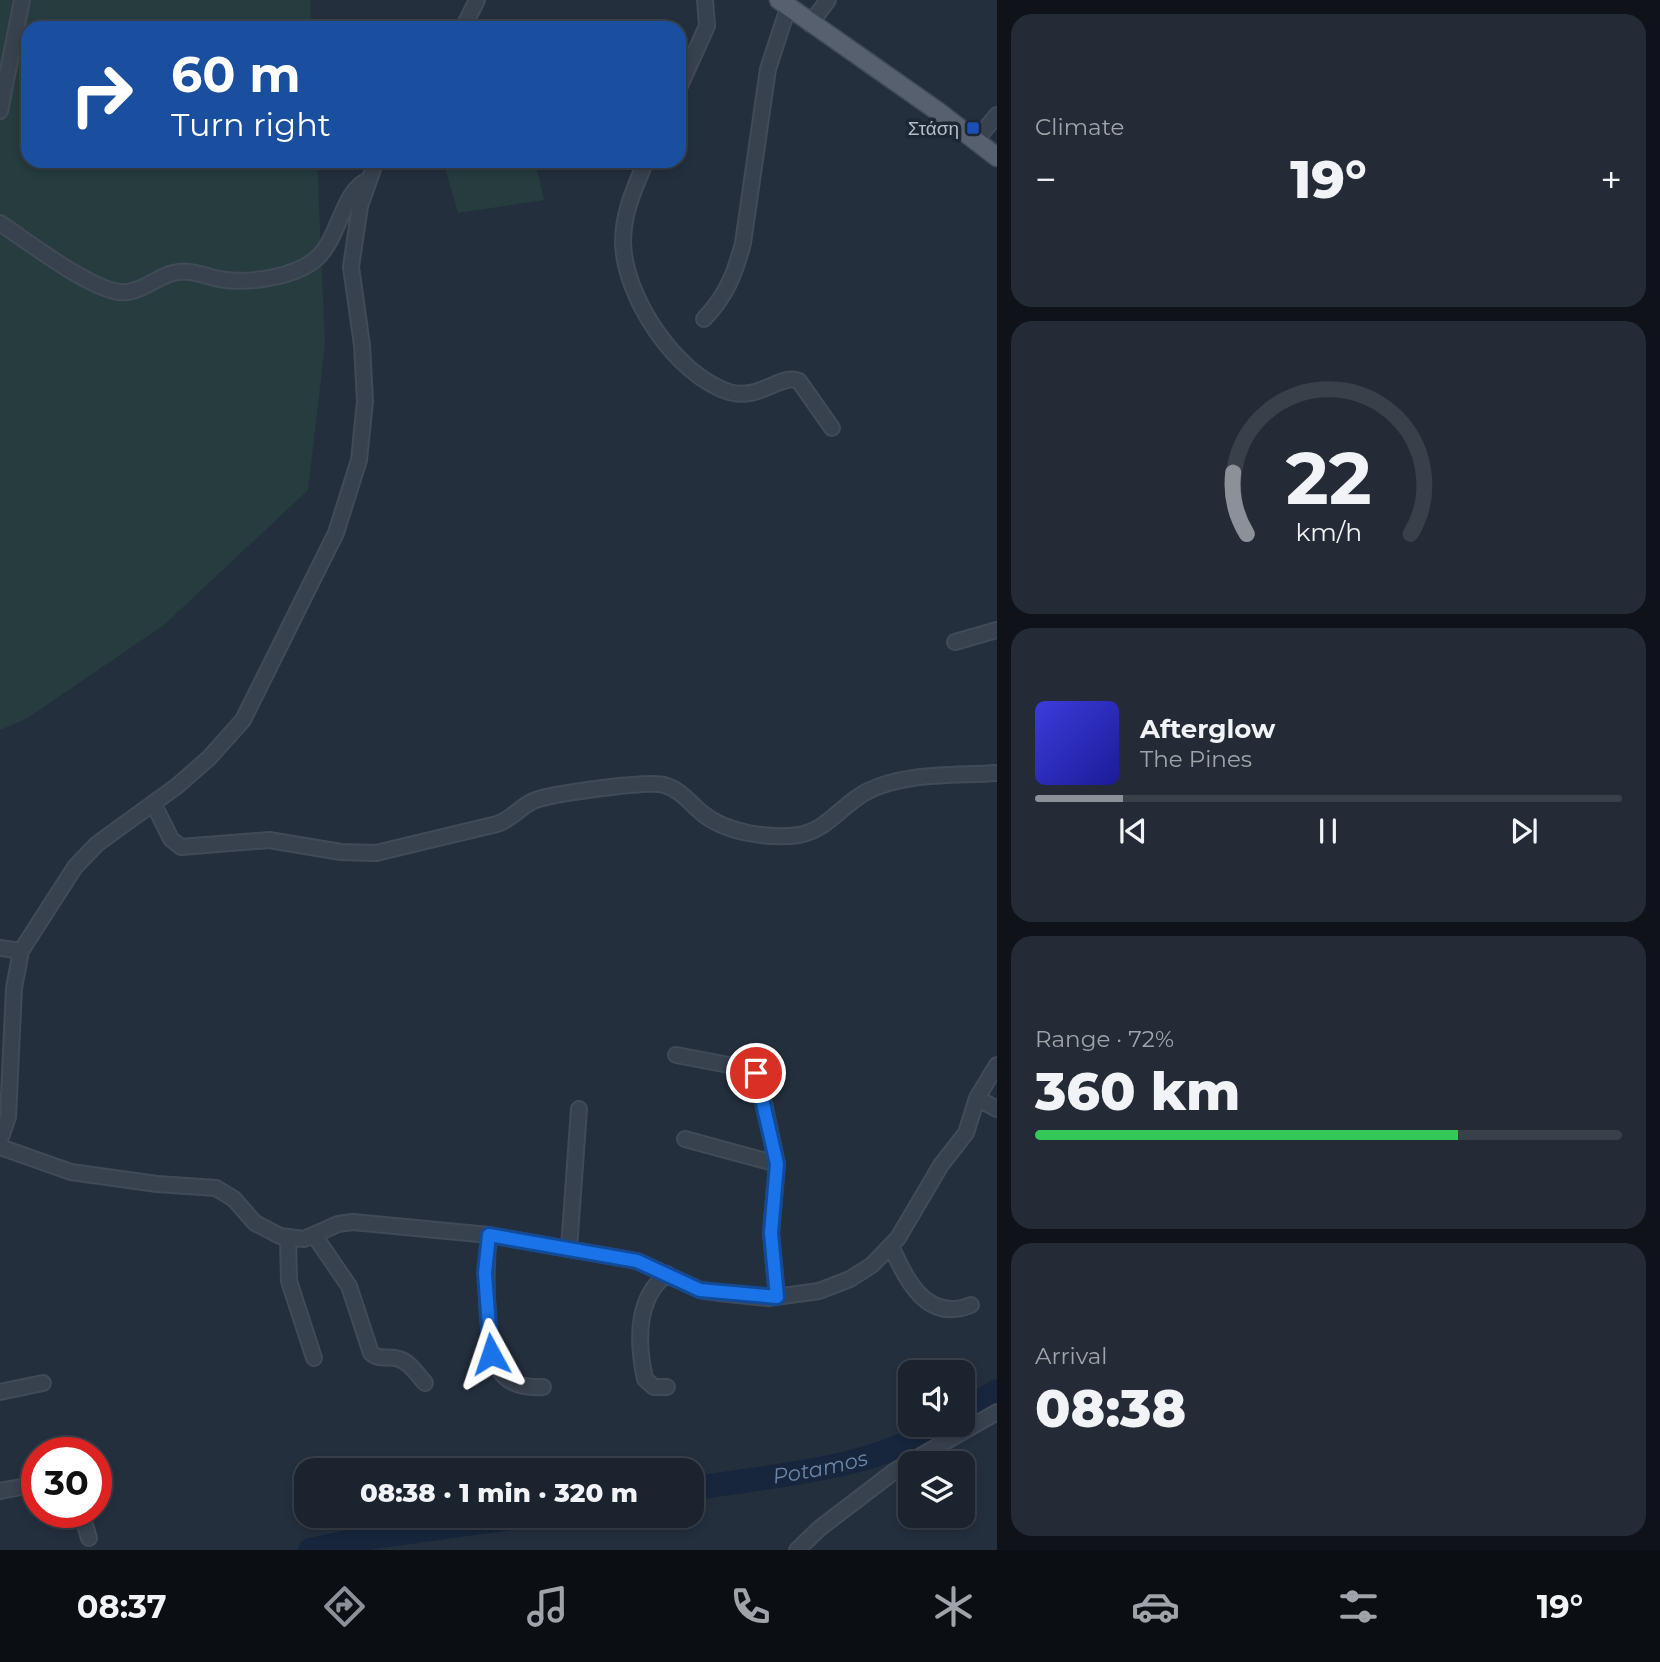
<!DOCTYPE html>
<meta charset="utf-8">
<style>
:root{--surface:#1b232e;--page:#242b36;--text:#f1f3f6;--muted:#a0a4aa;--line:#39404a;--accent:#8c9099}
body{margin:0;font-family:Montserrat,sans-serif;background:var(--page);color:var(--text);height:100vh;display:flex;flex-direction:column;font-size:26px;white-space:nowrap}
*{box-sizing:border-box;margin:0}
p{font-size:23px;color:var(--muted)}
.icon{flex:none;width:38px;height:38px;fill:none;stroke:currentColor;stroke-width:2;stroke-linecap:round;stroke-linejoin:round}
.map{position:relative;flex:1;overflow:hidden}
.details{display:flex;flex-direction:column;gap:14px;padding:14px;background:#0f1319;width:663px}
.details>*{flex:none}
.guide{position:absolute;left:21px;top:21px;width:665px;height:147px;border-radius:21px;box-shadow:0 4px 10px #0003,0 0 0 2px var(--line);background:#1a4fa0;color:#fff;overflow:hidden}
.buttons{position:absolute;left:898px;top:1360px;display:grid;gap:14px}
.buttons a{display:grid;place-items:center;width:77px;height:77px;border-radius:14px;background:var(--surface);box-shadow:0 4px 10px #0003,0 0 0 2px var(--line);font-size:35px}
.speed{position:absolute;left:21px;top:1437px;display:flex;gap:14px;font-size:35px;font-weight:700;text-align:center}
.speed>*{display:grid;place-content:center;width:91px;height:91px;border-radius:50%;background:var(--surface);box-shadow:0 4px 10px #0003,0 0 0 2px var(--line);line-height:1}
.speed .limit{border:10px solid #d22;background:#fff;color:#111}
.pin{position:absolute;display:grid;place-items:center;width:60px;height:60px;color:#fff;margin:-30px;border:4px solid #fff;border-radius:50%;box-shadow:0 2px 7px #0007}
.me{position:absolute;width:77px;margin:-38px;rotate:355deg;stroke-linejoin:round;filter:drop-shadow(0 0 5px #0008)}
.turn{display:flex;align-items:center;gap:24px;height:147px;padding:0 35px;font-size:32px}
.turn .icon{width:91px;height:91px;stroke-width:2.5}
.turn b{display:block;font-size:49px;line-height:60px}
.big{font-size:52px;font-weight:800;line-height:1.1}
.details .widget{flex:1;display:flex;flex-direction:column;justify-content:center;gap:10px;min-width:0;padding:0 24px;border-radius:21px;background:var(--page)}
.details .dial{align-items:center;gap:0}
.dial svg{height:182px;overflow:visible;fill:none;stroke:var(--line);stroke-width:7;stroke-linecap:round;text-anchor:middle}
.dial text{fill:var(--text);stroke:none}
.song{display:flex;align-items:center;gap:21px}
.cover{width:84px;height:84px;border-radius:10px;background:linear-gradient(135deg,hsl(240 70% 55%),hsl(240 70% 35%))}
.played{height:7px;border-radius:4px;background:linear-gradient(90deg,var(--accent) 15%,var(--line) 15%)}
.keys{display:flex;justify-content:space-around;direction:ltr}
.heat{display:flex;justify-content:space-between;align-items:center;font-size:38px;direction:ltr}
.charge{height:10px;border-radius:5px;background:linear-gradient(90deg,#34c759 72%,var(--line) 0)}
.trip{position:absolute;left:294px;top:1458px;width:410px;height:70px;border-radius:21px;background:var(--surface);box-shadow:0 4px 10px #0003,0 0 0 2px var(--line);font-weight:800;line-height:70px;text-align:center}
.menu{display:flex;height:112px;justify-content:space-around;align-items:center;background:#0b0e12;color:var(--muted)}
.menu .icon{width:49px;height:49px}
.menu .active{color:var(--accent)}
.menu b{font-size:32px;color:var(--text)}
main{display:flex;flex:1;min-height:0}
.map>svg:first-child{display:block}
</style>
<main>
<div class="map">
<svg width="997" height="1550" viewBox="0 0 997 1550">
<rect width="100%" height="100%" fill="#242f3e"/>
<!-- green -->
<path fill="#263c3f" d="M0,0H310L311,28H28V161H317L325,344L308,490L164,625L26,719L0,730Z
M443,161H535L544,200L458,213Z"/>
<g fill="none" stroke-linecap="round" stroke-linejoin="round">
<!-- river -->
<g stroke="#17263c" stroke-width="24">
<path d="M962,1413L997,1391"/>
<path id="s1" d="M691,1489C775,1475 871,1470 945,1424"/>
<path d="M310,1550L373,1537L525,1516"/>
</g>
<defs>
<path id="minor" d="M810,24L828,0
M463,28L477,0
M679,88L707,26L705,0
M0,111L22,0
M976,140L997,115
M646,161C635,187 623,212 623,242C624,297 676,375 729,392C759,401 781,373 799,381L832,428
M0,223C28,242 87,287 119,292C138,295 156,277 173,273C193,268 207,278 225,280C252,283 296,277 317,258C340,237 342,191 368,180
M704,319C726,296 735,274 743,243L768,69L788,8
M955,642L997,630
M153,803L171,839L181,847L269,840L341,852L376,853L497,824C512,819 520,807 533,801C549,794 649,780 664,785C680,789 690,803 702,813C726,833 769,839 799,835C827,830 842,805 866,792C904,772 955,776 997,773
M0,948L21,951
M676,1055L750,1069L758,1075L777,1164L771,1233L777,1297
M977,1098L997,1109
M685,1139L777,1164
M0,1140L8,1117L14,988L21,951L75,867L97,844L177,786L209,758L243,720L336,533L359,460L365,401L362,345L351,267L360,206L376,161
M0,1147L71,1172L157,1184L216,1188L234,1199L255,1223L280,1236L304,1239L338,1224L353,1222L489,1235L637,1261L700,1290L719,1293L768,1298L819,1291L850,1279L872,1265L898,1238L941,1165L966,1133L977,1098L997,1065
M314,1235L349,1286L371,1353C380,1361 388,1355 399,1359C410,1362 417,1374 425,1383
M489,1235C486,1263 486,1289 488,1317C491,1356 493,1390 543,1387
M288,1238L289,1281L314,1358
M891,1246C906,1279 926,1323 971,1305
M569,1249L579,1109
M667,1274C636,1298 637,1342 645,1379L654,1387H667
M0,1392L43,1383
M0,1491L37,1484
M81,1512L89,1538
M797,1550L820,1528L896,1470L997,1412"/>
<path id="major" d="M779,0L936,110L997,157"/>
</defs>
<!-- minor casing -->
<use href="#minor" stroke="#414a57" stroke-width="18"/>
<!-- major casing -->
<use href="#major" stroke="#414a57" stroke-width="21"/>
<!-- minor -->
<use href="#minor" stroke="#38414e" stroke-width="14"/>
<!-- major -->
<use href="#major" stroke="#56606e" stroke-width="18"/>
</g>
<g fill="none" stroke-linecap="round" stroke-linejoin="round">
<defs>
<path id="route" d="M491,1354L485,1273L489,1235L637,1261L700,1290L777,1297L771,1233L777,1164L756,1073"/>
</defs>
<!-- route casing -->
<use href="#route" stroke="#114b97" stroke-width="18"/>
<!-- route -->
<use href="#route" stroke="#1a73e8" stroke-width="12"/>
</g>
<!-- markers -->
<rect fill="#1a4fb4" stroke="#1d2633" stroke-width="2.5" x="966" y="121" width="14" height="14" rx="3.5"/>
<g text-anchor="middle" stroke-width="7" stroke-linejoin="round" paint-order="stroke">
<!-- poi labels -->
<g font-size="19" fill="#b4bcc9" stroke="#1d2633" text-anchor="end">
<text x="959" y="135">Στάση</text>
</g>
<!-- water labels -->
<g font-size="21" font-style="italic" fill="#6d86a8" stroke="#1d2633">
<text dy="7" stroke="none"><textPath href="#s1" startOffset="131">Potamos</textPath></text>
</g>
</g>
</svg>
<div class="buttons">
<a><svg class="icon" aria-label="sound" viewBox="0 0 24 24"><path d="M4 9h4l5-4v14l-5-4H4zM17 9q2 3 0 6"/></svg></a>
<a><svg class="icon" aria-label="layers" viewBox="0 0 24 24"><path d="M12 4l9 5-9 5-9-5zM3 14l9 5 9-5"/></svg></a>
</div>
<div class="speed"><div class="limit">30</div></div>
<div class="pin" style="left:756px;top:1073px;background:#d93025"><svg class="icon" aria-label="arrive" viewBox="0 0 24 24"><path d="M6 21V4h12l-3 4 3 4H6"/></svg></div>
<svg class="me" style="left:491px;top:1354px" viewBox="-20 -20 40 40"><path d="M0-17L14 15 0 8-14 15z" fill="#1a73e8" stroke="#fff" stroke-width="4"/></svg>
<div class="trip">08:38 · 1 min · 320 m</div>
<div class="guide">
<div class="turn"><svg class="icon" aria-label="right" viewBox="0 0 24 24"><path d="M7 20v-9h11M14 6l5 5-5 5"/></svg><div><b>60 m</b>Turn right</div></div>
</div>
</div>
<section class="details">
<div class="widget"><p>Climate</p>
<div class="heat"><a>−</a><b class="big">19°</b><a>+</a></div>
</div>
<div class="widget dial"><svg viewBox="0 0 100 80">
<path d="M14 69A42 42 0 1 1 86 69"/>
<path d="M14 69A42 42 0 0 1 8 42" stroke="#8c9099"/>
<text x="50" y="56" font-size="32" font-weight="700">22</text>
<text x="50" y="72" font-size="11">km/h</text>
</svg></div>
<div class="widget">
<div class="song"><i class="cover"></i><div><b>Afterglow</b><p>The Pines</p></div></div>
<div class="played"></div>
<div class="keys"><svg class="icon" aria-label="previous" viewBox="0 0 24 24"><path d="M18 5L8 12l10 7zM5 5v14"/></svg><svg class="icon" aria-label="pause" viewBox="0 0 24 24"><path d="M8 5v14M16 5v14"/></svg><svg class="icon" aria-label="next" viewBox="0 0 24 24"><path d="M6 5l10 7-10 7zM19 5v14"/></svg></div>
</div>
<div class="widget"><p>Range · 72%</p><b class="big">360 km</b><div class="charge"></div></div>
<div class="widget"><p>Arrival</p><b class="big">08:38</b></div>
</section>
</main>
<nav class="menu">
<b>08:37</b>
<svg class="icon active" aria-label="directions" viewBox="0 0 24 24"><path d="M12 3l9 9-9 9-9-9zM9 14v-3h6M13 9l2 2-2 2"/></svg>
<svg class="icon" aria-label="music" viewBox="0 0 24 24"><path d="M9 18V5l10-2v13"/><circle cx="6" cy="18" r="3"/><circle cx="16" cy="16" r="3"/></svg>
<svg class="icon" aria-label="phone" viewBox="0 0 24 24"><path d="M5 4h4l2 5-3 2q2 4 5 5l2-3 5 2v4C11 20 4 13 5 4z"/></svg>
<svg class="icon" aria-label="climate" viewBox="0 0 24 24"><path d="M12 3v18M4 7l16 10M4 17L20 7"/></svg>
<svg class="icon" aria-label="car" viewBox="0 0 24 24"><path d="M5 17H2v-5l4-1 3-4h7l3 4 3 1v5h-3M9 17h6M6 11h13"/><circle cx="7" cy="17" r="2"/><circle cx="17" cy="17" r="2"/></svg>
<svg class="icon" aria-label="filters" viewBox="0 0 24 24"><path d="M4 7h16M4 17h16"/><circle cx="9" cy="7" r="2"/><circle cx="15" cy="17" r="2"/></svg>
<b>19°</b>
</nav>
